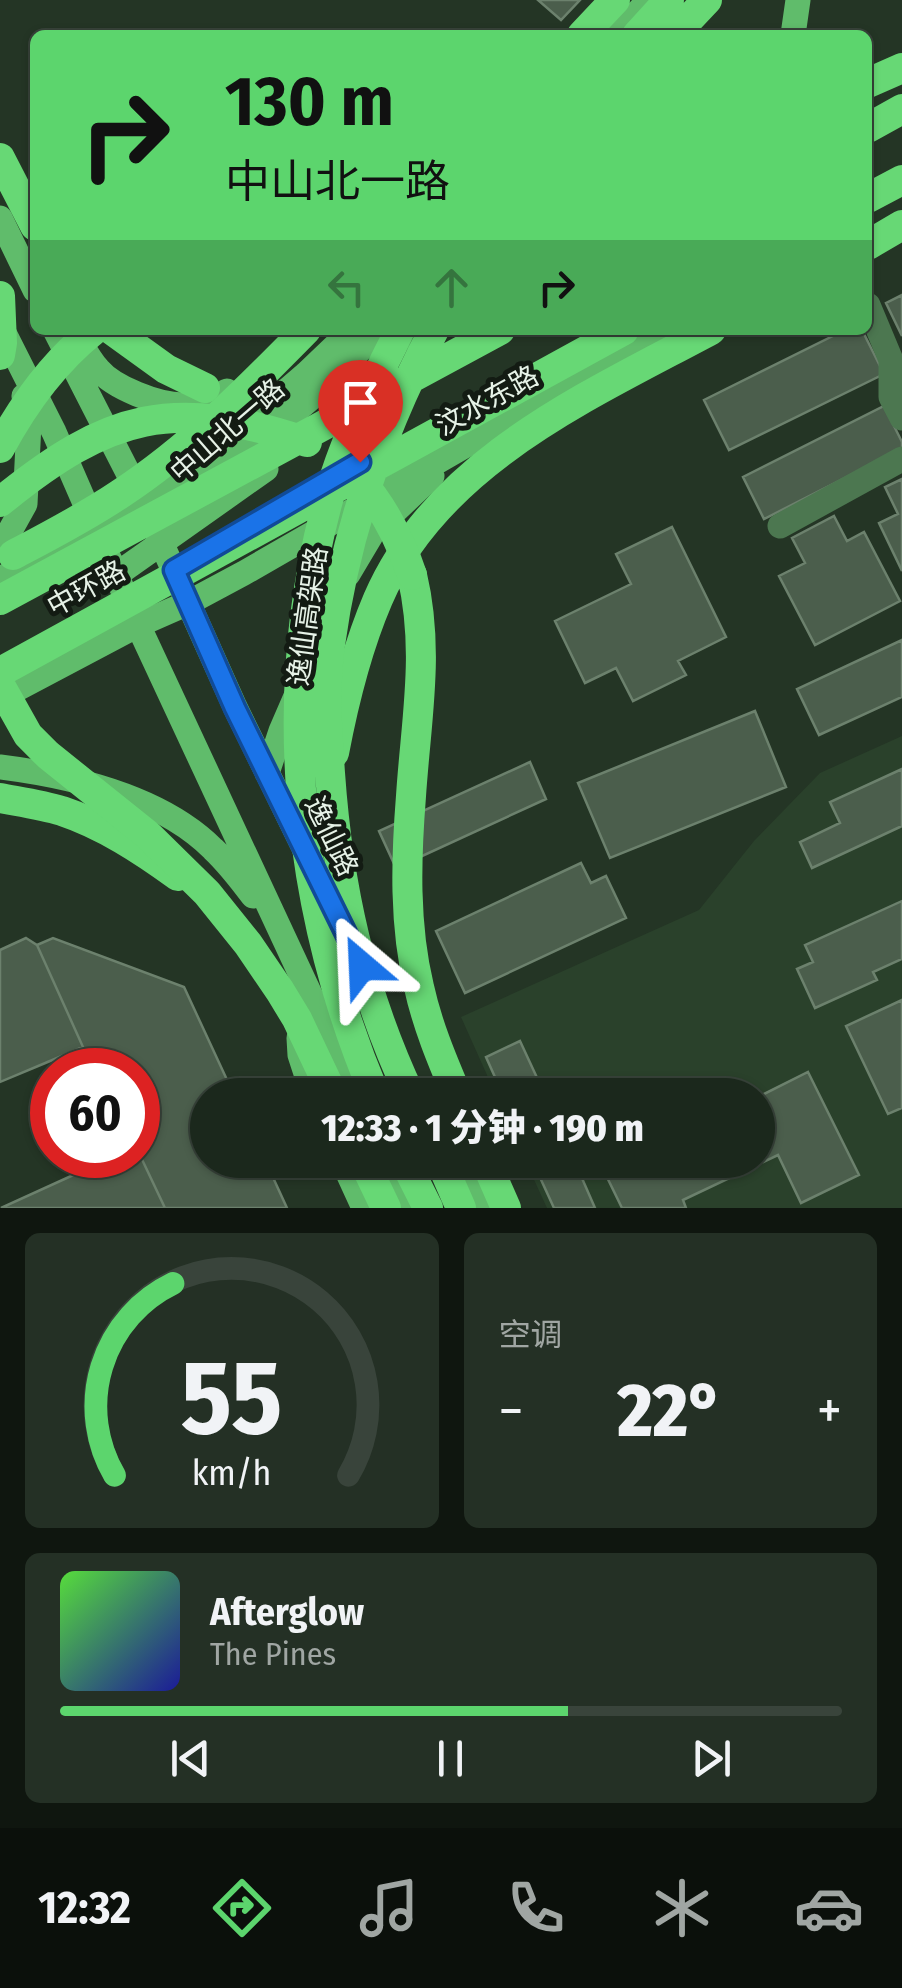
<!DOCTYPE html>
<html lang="zh">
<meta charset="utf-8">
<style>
:root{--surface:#1b281c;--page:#243025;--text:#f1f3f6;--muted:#a0a6a3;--line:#39443b;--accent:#5cd56d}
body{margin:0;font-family:"Fira Sans Condensed","Noto Sans SC",sans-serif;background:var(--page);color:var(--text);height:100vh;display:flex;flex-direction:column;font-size:38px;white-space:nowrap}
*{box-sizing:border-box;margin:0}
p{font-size:32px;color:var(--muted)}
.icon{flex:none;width:55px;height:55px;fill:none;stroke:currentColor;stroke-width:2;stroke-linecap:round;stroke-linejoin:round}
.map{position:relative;height:1208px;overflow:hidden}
.sheet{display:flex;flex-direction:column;gap:25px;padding:25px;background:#0f160f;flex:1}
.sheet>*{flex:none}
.banner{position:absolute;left:30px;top:30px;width:842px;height:305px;border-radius:15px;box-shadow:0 2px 8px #0004,0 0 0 2px var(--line);background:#5cd56d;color:#111;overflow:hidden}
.speed{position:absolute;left:30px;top:1048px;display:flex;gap:20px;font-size:50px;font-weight:700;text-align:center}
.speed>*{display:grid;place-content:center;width:130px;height:130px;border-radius:50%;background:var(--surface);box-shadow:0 2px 8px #0004,0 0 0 2px var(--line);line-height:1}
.speed .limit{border:15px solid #d22;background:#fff;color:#111}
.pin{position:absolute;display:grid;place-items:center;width:85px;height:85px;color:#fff;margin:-102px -42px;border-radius:50% 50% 50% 0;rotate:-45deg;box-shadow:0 0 10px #0007}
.pin .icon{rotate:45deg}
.me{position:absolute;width:110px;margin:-55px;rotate:334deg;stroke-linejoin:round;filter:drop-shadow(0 0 8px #0008)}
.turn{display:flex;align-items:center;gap:35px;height:210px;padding:0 30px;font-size:45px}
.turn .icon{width:130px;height:130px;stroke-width:2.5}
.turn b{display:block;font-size:70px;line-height:85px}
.lanes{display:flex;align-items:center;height:95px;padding:0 30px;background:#0003;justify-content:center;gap:50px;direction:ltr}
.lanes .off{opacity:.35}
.big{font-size:75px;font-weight:800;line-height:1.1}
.sheet .card{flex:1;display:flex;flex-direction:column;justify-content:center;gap:15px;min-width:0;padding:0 35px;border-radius:15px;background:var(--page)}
.sheet .dial{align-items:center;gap:0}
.dial svg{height:260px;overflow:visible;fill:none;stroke:var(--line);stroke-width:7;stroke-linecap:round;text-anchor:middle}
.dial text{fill:var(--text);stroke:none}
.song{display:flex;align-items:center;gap:30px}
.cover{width:120px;height:120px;border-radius:15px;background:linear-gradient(135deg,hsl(110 70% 55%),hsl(240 70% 35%))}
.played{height:10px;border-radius:5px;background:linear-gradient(90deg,var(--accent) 65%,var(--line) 65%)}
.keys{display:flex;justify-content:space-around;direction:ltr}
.heat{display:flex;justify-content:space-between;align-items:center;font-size:55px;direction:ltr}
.sheet .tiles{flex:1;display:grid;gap:25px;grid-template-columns:1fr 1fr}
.card:last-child{grid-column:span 2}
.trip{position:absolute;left:190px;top:1078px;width:585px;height:100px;border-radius:50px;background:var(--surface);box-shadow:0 2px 8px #0004,0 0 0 2px var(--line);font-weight:800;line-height:100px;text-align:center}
.tabs{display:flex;height:160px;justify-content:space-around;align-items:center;background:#0b100b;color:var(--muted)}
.tabs .icon{width:70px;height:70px}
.tabs .selected{color:var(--accent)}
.tabs b{font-size:45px;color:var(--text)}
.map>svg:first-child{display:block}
</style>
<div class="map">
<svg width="902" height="1208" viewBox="0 0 902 1208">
<rect width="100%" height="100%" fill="#243525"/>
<!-- built -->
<path fill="#2a412b" d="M902,736V1208H547L525,1160H758V1095H496L461,1017L699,910L754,841L820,773Z"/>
<!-- building -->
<path fill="#4b5e4c" stroke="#6c816d" stroke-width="2.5" d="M538,0H580L561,20Z
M902,295V336L886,303Z
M845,330H862L884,374L729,450L704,400Z
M884,406L902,442V449L764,519L743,477Z
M902,479V571L879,523L898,514L885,487Z
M834,516L847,541L864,532L900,601L815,645L779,576L805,563L792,538Z
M672,527L726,637L678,661L686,675L633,701L616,668L585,683L555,621L631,584L616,554Z
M902,640V697L819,735L797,689Z
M755,711L786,787L610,858L578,783Z
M530,762L546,799L396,868L379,831Z
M902,769V826L812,868L800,842L840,823L830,802Z
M581,863L591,883L606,876L626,918L465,993L436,931Z
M902,901V959L873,972L877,980L815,1008L797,969L813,962L805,945Z
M26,938L37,945L53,938L184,987L234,1095H208V1160H265L287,1208H1L102,1162L99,1155H138V1070H60L55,1059L0,1082V950Z
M26,938L37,945L83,1047L0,1082V950Z
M902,1000V1108L888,1114L846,1026Z
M520,1041L545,1095H503L486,1057Z
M808,1072L859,1175L801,1203L778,1155L683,1200L686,1208H622L604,1171L626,1160H758V1097Z
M138,1151L165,1208H1L117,1155H138Z
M532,1160H574L595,1208H554Z"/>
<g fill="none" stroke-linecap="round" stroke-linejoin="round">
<!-- minor -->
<path stroke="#4c7750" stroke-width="25" d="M868,305L891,360V397L902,418
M780,526L902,459"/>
<!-- major -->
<path stroke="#60bc6b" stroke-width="25" d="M617,35L649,0
M793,35L798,0
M0,218L35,290
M0,325L54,432L138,625L357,1095
M55,330L143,502L235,707L304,848
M73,330C81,343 88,358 98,369C114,388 158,405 183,405C198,405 214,398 227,391
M231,467L319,391L380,330
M0,549L25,504L29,424L24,396
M348,574L373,532L432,476
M116,575L266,469
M0,579L97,529L198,467L306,374L352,330
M0,698L138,625L188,603L244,573L468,444L676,330
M0,767C71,776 160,796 213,849C228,863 241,880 253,896
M267,773L281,731L297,694
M299,1038L300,1055L313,1095
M342,1160L364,1208
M387,1160L409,1208
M458,1160L481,1208"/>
<!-- highway -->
<path stroke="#67d875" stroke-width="30" d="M582,35L615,0
M637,35L669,0
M674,35L707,0
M868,83L902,68
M868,128L902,109
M0,158L35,226
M868,198L902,180
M868,245L902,225
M112,330L166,369L205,388
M412,575C430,651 416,719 411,796C406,859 404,925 419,987C427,1024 442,1060 457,1095
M334,753C344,700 357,648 378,599C437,462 588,396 711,330
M0,798C21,802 42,805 62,811C104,825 142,850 178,876
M363,1160L386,1208
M404,1160L428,1208
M440,1160L461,1208
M485,1160L506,1208"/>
<!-- highway-bridge -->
<path stroke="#67d875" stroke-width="30" d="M0,296L2,343L0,355
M0,448C24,403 54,362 94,330
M358,478C383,506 400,539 412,575
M0,502C109,413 173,397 307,442
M13,555C49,536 86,517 120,494C190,448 248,389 306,330
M0,600L500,330
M0,672L624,330
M0,685L28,735L48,755L149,836L207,893L248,944L280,991L297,1019L333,1095
M375,1095C293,902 273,678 335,476C351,426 377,377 400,330
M410,1095C361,991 338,887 330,773C327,731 324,687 330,645C345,534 382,428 434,330"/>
</g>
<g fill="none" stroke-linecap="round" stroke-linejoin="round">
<defs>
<path id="route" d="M360,462L174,570L235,708L362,966"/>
</defs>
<!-- route casing -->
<use href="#route" stroke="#114b97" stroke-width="25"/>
<!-- route -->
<use href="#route" stroke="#1a73e8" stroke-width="18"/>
</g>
<g text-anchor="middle" stroke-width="10" stroke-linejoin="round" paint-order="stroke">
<!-- street labels -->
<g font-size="28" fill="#e6f2e7" stroke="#131b13">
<text transform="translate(487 400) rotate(-29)" y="10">汶水东路</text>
<text transform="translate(227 430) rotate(-41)" y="10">中山北一路</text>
<text transform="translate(86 588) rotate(-29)" y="10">中环路</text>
<text transform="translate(307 616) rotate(-82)" y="10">逸仙高架路</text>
<text transform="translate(332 836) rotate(64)" y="10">逸仙路</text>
</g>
</g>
</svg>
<div class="speed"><div class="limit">60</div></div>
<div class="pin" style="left:360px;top:462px;background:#d93025"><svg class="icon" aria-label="arrive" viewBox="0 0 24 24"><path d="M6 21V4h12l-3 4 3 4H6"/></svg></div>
<svg class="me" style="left:362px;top:966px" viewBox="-20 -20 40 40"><path d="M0-17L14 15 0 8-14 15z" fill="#1a73e8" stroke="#fff" stroke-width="4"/></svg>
<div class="trip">12:33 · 1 分钟 · 190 m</div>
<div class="banner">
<div class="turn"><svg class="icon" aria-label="right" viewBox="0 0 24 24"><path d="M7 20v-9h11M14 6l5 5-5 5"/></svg><div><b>130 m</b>中山北一路</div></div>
<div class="lanes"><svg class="icon off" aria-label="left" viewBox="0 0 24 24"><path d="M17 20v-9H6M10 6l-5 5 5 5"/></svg><svg class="icon off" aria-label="ahead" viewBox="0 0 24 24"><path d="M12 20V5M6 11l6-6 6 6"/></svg><svg class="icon" aria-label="right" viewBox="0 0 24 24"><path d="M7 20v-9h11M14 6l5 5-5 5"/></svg></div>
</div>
</div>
<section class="sheet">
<div class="tiles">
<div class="card dial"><svg viewBox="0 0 100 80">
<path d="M14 69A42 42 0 1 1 86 69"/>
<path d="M14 69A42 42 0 0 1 32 10" stroke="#5cd56d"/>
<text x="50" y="56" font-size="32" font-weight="700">55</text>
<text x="50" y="72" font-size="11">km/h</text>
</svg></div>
<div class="card"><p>空调</p>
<div class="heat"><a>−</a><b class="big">22°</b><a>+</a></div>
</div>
<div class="card">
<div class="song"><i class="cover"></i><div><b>Afterglow</b><p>The Pines</p></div></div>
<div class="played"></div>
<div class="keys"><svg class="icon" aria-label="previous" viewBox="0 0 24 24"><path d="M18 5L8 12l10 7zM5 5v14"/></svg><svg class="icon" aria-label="pause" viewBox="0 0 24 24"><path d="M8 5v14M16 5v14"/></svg><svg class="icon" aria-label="next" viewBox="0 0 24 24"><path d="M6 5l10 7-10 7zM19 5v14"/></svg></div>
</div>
</div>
</section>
<nav class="tabs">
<b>12:32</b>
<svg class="icon selected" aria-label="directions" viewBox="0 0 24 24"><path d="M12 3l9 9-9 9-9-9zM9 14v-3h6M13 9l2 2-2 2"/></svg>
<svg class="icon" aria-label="music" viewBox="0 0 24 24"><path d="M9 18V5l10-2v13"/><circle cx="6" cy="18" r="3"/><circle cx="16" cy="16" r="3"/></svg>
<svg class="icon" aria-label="phone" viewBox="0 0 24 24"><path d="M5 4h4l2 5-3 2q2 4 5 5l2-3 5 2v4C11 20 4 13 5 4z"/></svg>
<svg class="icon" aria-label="climate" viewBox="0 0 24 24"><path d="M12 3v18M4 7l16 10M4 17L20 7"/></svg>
<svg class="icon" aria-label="car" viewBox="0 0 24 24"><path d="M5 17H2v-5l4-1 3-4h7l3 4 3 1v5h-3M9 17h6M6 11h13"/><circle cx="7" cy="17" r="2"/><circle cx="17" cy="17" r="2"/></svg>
</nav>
